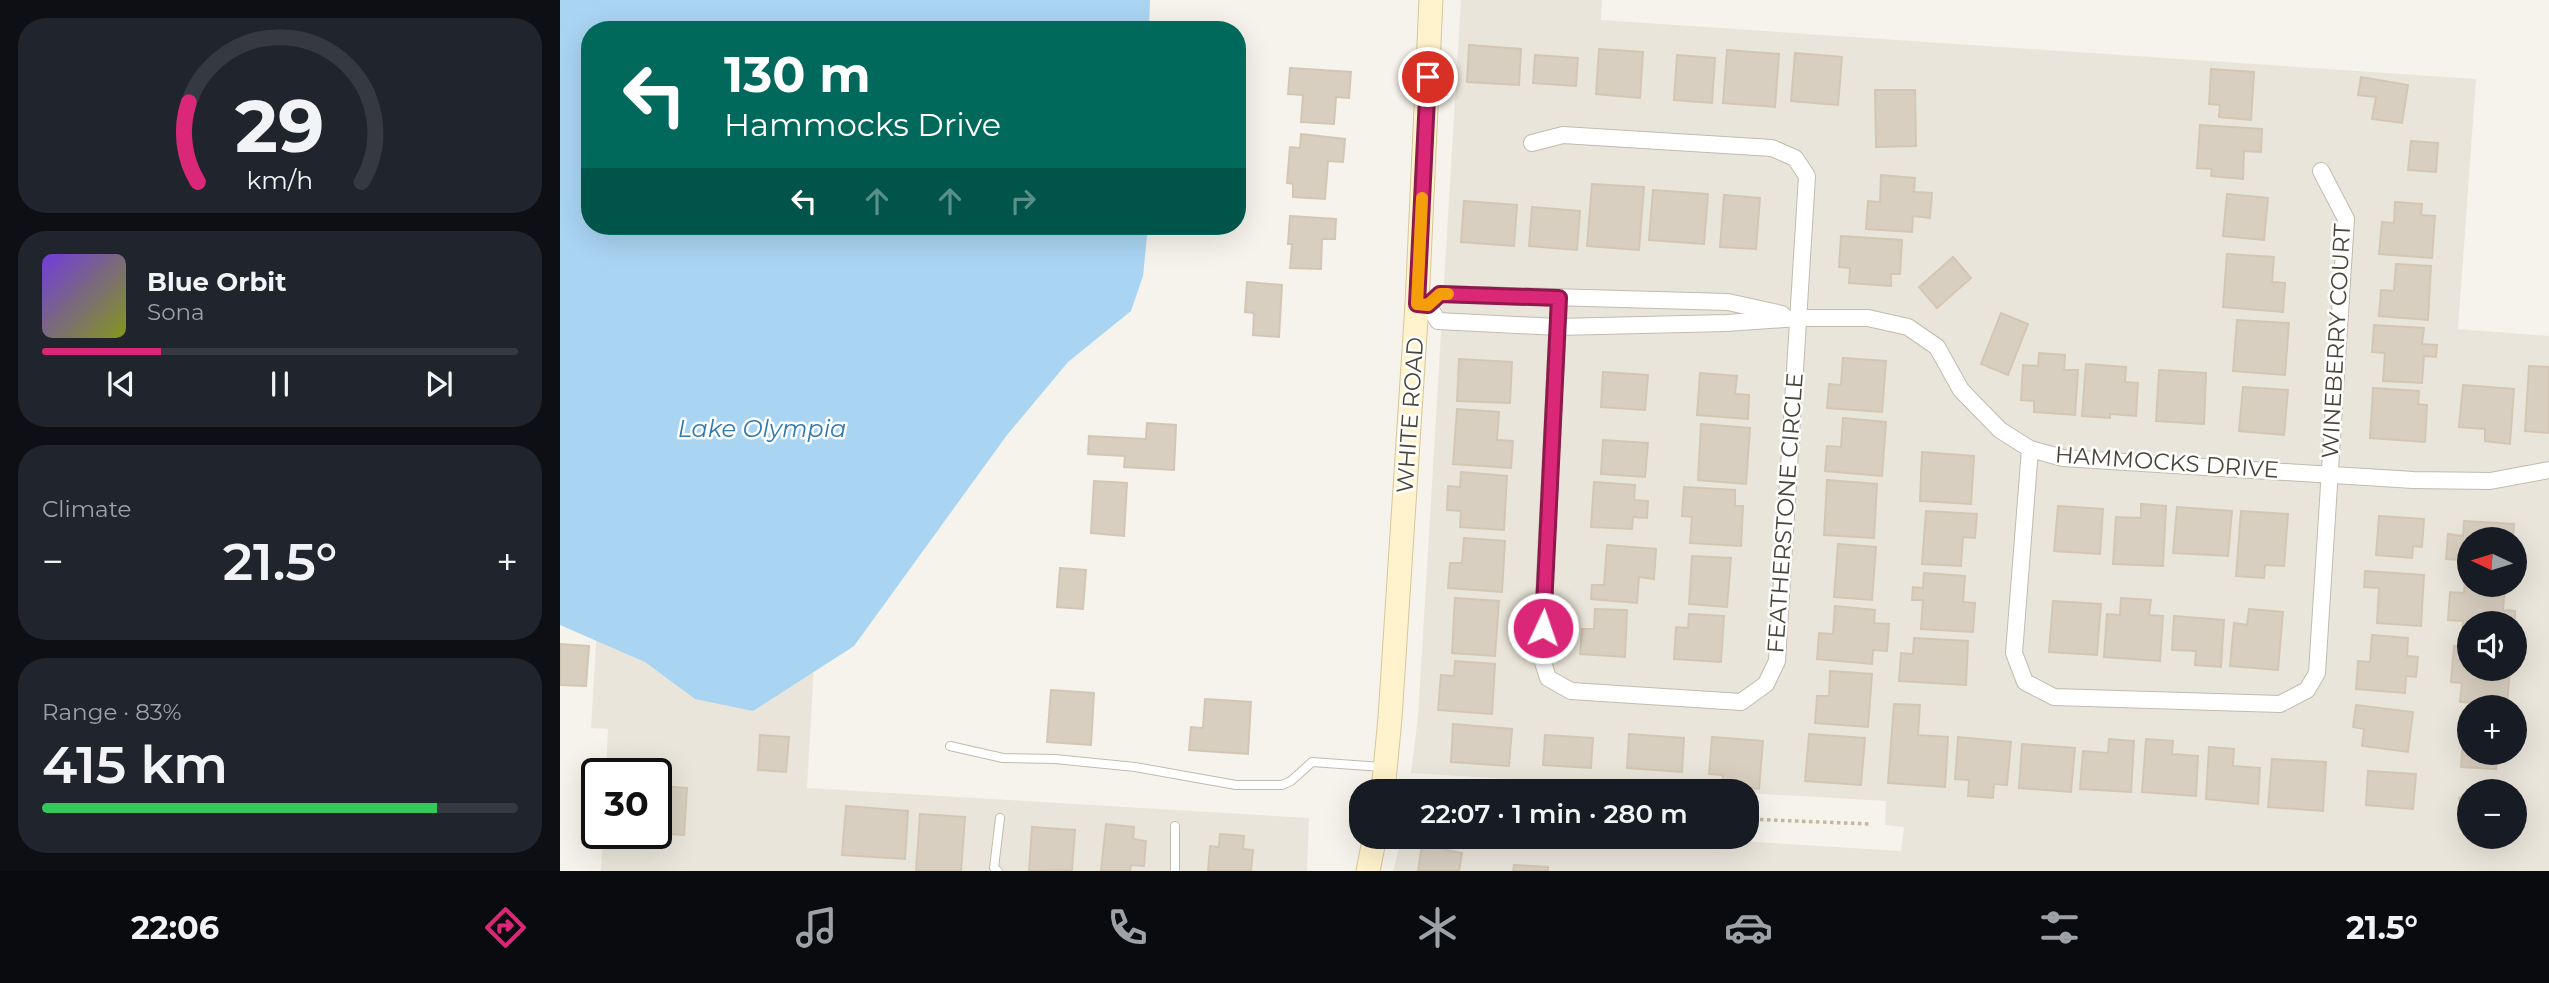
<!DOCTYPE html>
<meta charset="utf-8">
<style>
:root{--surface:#171b24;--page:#20242c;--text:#f1f3f6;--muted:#9ea1a6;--line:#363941;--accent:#db2777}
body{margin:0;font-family:Montserrat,sans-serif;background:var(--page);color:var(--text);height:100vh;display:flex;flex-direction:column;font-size:26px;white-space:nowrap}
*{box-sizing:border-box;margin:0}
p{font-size:23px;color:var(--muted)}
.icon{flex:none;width:38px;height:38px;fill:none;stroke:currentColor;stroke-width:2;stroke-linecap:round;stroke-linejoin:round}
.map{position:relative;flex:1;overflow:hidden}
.sheet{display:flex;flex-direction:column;gap:18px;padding:18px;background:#0d0f14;width:560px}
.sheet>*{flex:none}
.top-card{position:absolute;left:21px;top:21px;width:665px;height:214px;border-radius:28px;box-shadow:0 7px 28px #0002;background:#00695c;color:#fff;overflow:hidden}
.needle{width:46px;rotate:274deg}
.controls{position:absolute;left:1897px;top:527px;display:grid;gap:14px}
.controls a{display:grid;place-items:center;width:70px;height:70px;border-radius:50%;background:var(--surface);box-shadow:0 7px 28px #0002;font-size:35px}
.speed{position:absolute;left:21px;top:758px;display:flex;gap:14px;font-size:35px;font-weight:700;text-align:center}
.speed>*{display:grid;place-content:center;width:91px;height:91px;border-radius:50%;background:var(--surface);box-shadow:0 7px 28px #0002;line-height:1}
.speed .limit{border:4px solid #111;border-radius:10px;background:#fff;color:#111}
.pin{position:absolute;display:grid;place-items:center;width:60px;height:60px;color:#fff;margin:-30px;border:4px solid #fff;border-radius:50%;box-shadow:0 2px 7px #0007}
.me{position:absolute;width:77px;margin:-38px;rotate:3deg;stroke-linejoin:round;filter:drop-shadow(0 0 5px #0008)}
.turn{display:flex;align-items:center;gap:24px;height:147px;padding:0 28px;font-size:32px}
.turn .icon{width:91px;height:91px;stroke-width:2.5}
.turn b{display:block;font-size:49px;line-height:60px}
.lanes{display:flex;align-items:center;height:66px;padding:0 28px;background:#0003;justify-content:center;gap:35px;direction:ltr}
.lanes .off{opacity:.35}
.big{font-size:52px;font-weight:600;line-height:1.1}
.sheet .card{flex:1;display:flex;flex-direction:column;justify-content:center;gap:10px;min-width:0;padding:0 24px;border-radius:28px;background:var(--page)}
.sheet .dial{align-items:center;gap:0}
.dial svg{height:182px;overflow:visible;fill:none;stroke:var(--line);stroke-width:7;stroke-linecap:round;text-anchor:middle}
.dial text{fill:var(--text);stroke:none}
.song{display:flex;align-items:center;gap:21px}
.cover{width:84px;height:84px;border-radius:10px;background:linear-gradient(135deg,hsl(260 70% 55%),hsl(70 70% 35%))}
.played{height:7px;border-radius:4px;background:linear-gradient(90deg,var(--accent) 25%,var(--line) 25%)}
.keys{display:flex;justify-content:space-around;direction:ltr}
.heat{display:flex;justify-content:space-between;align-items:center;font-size:38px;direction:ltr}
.charge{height:10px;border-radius:5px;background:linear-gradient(90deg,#34c759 83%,var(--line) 0)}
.trip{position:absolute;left:789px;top:779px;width:410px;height:70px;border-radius:28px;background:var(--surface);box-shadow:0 7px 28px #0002;font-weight:600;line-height:70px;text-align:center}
.tab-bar{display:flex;height:112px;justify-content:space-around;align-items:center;background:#090b0e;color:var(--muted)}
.tab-bar .icon{width:49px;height:49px}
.tab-bar .active{color:var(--accent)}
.tab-bar b{font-size:32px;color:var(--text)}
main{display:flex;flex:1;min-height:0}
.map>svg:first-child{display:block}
</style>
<main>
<section class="sheet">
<div class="card dial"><svg viewBox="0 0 100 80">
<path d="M14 69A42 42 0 1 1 86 69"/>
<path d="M14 69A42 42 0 0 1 10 34" stroke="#db2777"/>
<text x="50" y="56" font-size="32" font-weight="700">29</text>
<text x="50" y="72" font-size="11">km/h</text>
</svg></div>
<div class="card">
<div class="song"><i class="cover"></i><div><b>Blue Orbit</b><p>Sona</p></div></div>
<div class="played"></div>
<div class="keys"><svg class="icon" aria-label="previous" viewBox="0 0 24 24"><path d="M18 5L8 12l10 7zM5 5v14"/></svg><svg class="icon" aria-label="pause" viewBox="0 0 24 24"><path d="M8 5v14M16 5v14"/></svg><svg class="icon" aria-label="next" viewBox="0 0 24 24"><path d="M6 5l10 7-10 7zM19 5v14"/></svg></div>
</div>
<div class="card"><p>Climate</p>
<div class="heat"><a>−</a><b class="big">21.5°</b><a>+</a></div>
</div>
<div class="card"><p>Range · 83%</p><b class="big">415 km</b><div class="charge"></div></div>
</section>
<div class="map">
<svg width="1989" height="871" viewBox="0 0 1989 871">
<rect width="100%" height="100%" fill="#f6f3ec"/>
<!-- residential -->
<path fill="#eae5da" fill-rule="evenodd" d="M901,0H1042L1041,20L1916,79L1898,329L1989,336V871H833L842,837L1097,836L1341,851L1344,827L1325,825L1326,801L1187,793L1186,791H1150L851,773L858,717ZM1909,539H1955V584H1909ZM1909,623H1955V668H1909ZM1909,707H1955V752H1909ZM1909,791H1955V836H1909Z
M37,627L255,646L247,788L749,818L747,871H41L43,833H96V774L46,773L48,729L31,728Z"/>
<!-- water -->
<path fill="#a9d4f2" d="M0,0H590L589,30H30V226H588L583,276L571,311L508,362L447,435L294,646L193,711L135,699L85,662L0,625Z"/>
<!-- building -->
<path fill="#d8cfc1" stroke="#d3c7b4" stroke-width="2" d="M909,45L961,49L959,85L907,82Z
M1039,49L1083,52L1080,98L1036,94Z
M1167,50L1219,54L1215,107L1163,103Z
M1235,53L1282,57L1278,105L1231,101Z
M975,55L1018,58L1016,86L973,83Z
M1117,55L1155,58L1152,103L1114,100Z
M730,68L791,72L789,98L776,97L774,124L741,122L743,95L728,94Z
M1651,69L1694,72L1691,120L1659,117L1660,105L1649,104Z
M1801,77L1848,85L1842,123L1812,119L1816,97L1798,95Z
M1315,90H1355L1356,146L1316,147Z
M1640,125L1702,129L1701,152L1684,151L1683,179L1651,176L1652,169L1637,168Z
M741,134L785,139L783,162L768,161L765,199L733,197V184L727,183L730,147L740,148Z
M1851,141L1878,143L1876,172L1848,170Z
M1321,175L1355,178L1354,192L1372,193L1370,218L1353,216L1352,232L1306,229L1308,201L1320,202Z
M1032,184L1084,187L1079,250L1027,246Z
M1093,190L1148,194L1144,244L1089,240Z
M1667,194L1708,198L1704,240L1663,236Z
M1164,195L1200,198L1196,249L1160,247Z
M904,201L957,205L954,246L901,242Z
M1835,202L1862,204L1861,215L1875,216L1872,258L1819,254L1822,222L1834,223Z
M972,207L1020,211L1017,250L969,246Z
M730,216L776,219L775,239H762L761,269L730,268L732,244H728Z
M1281,236L1342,240L1340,274H1331V286L1289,283L1290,268L1279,267Z
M1667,254L1714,257L1712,282L1725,283L1723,312L1663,307Z
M1393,257L1411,278L1377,308L1359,287Z
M1836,264L1871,266L1868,320L1819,316L1821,290L1834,291Z
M687,282L722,285L719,337L693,335L694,313L685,312Z
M1441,313L1468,324L1448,375L1421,364Z
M1677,320L1729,323L1725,375L1673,371Z
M1814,325L1864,328L1862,344L1877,345L1876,357L1864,356L1862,383L1823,381L1825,353L1812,352Z
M1479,353L1505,355L1504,370H1518L1515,415L1474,412V401L1461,400L1463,365L1478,366Z
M1283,358L1326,361L1322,412L1267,408L1269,384L1281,385Z
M899,359L952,362L950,403L897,401Z
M1526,364L1566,367L1565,382L1578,383L1576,416L1550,414V418L1522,416Z
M1969,366L1989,367V433L1965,431Z
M1599,370L1646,373L1644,424L1596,421Z
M1043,372L1088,375L1085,410L1041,407Z
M1140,373L1177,376L1175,394L1189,395L1188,419L1137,415Z
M1903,385L1954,389L1950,444L1925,441V429L1899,427Z
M1683,387L1728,390L1724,435L1679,431Z
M1813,388L1859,391L1858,404L1867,405L1865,442L1810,438Z
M897,409L939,412L937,440L953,441L951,468L893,464Z
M1283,418L1326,422L1322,476L1265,471L1267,446L1281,447Z
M587,423L616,425L614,470L564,467L565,456L528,454L529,436L586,439Z
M1141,424L1190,428L1186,484L1138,480Z
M1043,440L1088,443L1085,477L1041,474Z
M1362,452L1414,456L1411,504L1360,501Z
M901,472L947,476L944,530L900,527L901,511L887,510L888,486L900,487Z
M1267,480L1317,484L1314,538L1264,535Z
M534,481L567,483L564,536L531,533Z
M1034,482L1075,485L1074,500L1088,501L1087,518L1073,517L1072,529L1031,527Z
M1124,487L1175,490V506H1183L1181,546L1130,543L1132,517L1122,516Z
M1581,504L1606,506L1603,566L1553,564L1556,517L1581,518Z
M1498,506L1543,509L1540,554L1494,551Z
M1617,507L1672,511L1668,556L1613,553Z
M1366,511L1417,514L1415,538L1403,537L1401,566L1362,564Z
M1681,511L1728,514L1724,566L1705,565L1704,578L1676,576Z
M1819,516L1864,519L1862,547L1853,546L1852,558L1816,555Z
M1904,521L1954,524L1953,539H1909V569L1899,568L1900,560L1886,559L1888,534L1903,536Z
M904,538L945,541L942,592L888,588L890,563H902Z
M1278,544L1316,547L1312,600L1274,597Z
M1047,545L1096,549L1094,579L1079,577L1077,603L1031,599L1032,585H1044Z
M1132,556L1171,558L1167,607L1129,604Z
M500,568L526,570L523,609L497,607Z
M1805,571L1864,575L1861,626L1817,623L1819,588L1804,587Z
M1364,573L1405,576L1403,602L1415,603L1413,632L1361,629L1363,600H1352L1353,587L1363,588Z
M1905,580H1909V584H1945L1943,610L1955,611V623H1909V635L1902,634L1903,621L1888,620L1890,592L1904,593Z
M895,598L939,601L935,656L892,653Z
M1561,598L1591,600L1589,615L1603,616L1600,661L1544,657L1547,614L1560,615Z
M1493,601L1541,604L1537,655L1489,652Z
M1275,606L1315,610L1314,623L1329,624L1327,651L1313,650L1312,664L1257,659L1259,633L1273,634Z
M1035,609L1067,610L1065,657L1020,654L1022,629H1034Z
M1689,609L1723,612L1718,670L1670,666L1674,623L1687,625Z
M1129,614L1164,616L1161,662L1114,659L1116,627L1128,628Z
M1614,616L1664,620L1661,667L1635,665L1636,651L1612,650Z
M1812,635L1848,638L1847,656L1858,657L1856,677L1846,676L1845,693L1796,689L1798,661L1810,662Z
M1354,638L1408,641L1406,685L1339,681L1341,653L1353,654Z
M0,644L29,646L26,686L0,685Z
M1894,646L1909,647V668H1950L1947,705L1900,702L1902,683L1891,682Z
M895,661L935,664L932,714L878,710L881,675L894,676Z
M1270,671L1312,674L1308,727L1255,723L1257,696H1269Z
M491,690L534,693L531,745L487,742Z
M645,699L691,702L688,754L629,750L631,727L643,728Z
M1334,704L1360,705L1358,735L1388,737L1385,787L1328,783Z
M1796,705L1853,712L1848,752L1802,746L1804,729L1793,727Z
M1905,712L1909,713V752H1945V757L1937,756L1936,769L1901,767Z
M893,724L952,729L949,766L891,762Z
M1069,734L1124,738L1122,772L1067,768Z
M1249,734L1305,738L1301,785L1245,781Z
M200,735L229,737L226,772L198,770Z
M985,735L1033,738L1031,768L983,765Z
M1152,737L1203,741L1199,789L1162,786L1163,775L1149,774Z
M1398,737L1451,742L1447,785L1434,784L1433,798L1408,796L1409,780L1395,779Z
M1549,739L1574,741L1571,792L1520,789L1523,751L1548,753Z
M1586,739L1613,741L1612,754L1638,756L1636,796L1582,792Z
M1462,744L1515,748L1511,792L1459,788Z
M1649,747L1674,749L1673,766L1700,768L1698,804L1646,799Z
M1712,759L1766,762L1763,811L1708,807Z
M1808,771L1856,774L1853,809L1806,805Z
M96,786L127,788L124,835L94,833H96Z
M1909,794V824L1899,798Z
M286,806L348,811L345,859L282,855Z
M360,814L405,817L401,871H356Z
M546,824L574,827L573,839L586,841L584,866L571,865L570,871H541Z
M472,827L515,830L512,870L469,871Z
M660,834L684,836L683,849L693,850L691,871H648L650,846L659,847Z
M862,845L902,853L899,871H858Z
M954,865L988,867V871H953Z"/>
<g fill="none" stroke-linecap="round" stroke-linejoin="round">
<defs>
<path id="lane" d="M390,746L443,758L495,759L575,767L676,785H722L731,781L752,762L822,767
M615,826V871
M438,871L434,868L440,818"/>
<path id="street" d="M972,143L1003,135L1212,148L1235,158L1247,176L1217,661L1206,684L1181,702L1011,691L988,678L981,656L999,298
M868,305L878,321L997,327L1167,323L1238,318H1308L1348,327L1377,347L1401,390L1440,430L1470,449L1503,458L1853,480L1930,481L1989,470
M868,305L880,294L1168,302L1222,314
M1470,449L1454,653L1465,682L1494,697L1720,704L1747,690L1757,673L1786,219L1761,171"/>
<path id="secondary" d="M823,791L830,718L857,304L871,0
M808,871L815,836"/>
</defs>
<!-- lane casing -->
<use href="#lane" stroke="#c2bbae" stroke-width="10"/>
<!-- street casing -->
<use href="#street" stroke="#c2bbae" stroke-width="18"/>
<!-- secondary casing -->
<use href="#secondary" stroke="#d6c79b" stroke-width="25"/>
<!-- path -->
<path stroke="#c4b79f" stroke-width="3.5" stroke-dasharray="3.5 3.5" stroke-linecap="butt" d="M1186,819L1311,824"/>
<!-- lane -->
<use href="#lane" stroke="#fff" stroke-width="8"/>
<!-- street -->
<use href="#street" stroke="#fff" stroke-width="16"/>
<!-- secondary -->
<use href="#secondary" stroke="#fff3cd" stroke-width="23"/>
</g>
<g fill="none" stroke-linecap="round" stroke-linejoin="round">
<defs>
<path id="route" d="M868,77L857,304L868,305L880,294L999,298L983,628"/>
</defs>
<!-- route casing -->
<use href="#route" stroke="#8e194d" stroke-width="18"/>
<!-- route -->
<use href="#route" stroke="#db2777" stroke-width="12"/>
<!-- slow -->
<path stroke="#f59e0b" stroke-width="12" d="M862,198L857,304L868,305L880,294H888"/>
</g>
<g text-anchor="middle" stroke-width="5" stroke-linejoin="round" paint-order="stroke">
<!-- street labels -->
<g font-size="23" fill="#4b4439" stroke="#fff">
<text transform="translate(1776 341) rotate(-87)" y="8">WINEBERRY COURT</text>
<text transform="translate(850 415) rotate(-86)" y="8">WHITE ROAD</text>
<text transform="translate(1607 462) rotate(4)" y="8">HAMMOCKS DRIVE</text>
<text transform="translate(1225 513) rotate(-86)" y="8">FEATHERSTONE CIRCLE</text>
</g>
<!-- water labels -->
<g font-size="24" font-style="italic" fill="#2e7ab2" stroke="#fff">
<text x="202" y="437">Lake Olympia</text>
</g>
</g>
</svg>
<div class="controls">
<a><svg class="needle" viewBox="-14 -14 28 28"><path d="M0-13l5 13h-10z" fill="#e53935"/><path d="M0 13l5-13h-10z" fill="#9ea1a6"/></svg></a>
<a><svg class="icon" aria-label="sound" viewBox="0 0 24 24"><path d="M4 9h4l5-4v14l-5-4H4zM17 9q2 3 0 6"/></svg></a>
<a>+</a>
<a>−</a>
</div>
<div class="speed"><div class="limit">30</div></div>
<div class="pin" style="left:868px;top:77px;background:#d93025"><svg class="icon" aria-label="arrive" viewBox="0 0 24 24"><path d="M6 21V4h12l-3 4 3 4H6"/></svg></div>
<svg class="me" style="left:983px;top:628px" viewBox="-20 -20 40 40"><circle r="17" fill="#db2777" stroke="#fff" stroke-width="3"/><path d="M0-11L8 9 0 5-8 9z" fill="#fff"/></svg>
<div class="trip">22:07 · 1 min · 280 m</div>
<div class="top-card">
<div class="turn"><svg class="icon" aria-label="left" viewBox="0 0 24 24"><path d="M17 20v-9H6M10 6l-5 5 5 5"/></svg><div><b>130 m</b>Hammocks Drive</div></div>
<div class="lanes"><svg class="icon" aria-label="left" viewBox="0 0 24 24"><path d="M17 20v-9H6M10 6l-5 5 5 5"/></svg><svg class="icon off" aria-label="ahead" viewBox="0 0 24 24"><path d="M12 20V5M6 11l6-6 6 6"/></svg><svg class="icon off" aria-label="ahead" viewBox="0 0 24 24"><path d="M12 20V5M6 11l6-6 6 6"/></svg><svg class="icon off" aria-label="right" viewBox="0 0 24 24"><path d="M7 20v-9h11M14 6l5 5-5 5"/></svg></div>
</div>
</div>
</main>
<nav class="tab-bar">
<b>22:06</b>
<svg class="icon active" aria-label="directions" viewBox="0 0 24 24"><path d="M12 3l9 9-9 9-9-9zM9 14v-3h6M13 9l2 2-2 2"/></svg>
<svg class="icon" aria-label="music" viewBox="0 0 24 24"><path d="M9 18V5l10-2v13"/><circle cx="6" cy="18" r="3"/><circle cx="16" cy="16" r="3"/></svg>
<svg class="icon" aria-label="phone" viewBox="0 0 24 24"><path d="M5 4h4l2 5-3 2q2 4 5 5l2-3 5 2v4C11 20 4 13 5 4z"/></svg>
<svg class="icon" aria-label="climate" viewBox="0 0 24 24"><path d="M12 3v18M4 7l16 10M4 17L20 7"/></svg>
<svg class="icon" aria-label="car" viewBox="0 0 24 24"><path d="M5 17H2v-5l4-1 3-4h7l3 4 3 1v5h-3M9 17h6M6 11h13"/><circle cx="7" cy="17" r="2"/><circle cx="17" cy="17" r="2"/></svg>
<svg class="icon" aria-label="filters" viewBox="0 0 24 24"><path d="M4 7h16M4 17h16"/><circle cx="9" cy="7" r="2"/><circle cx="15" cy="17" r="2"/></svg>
<b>21.5°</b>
</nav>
